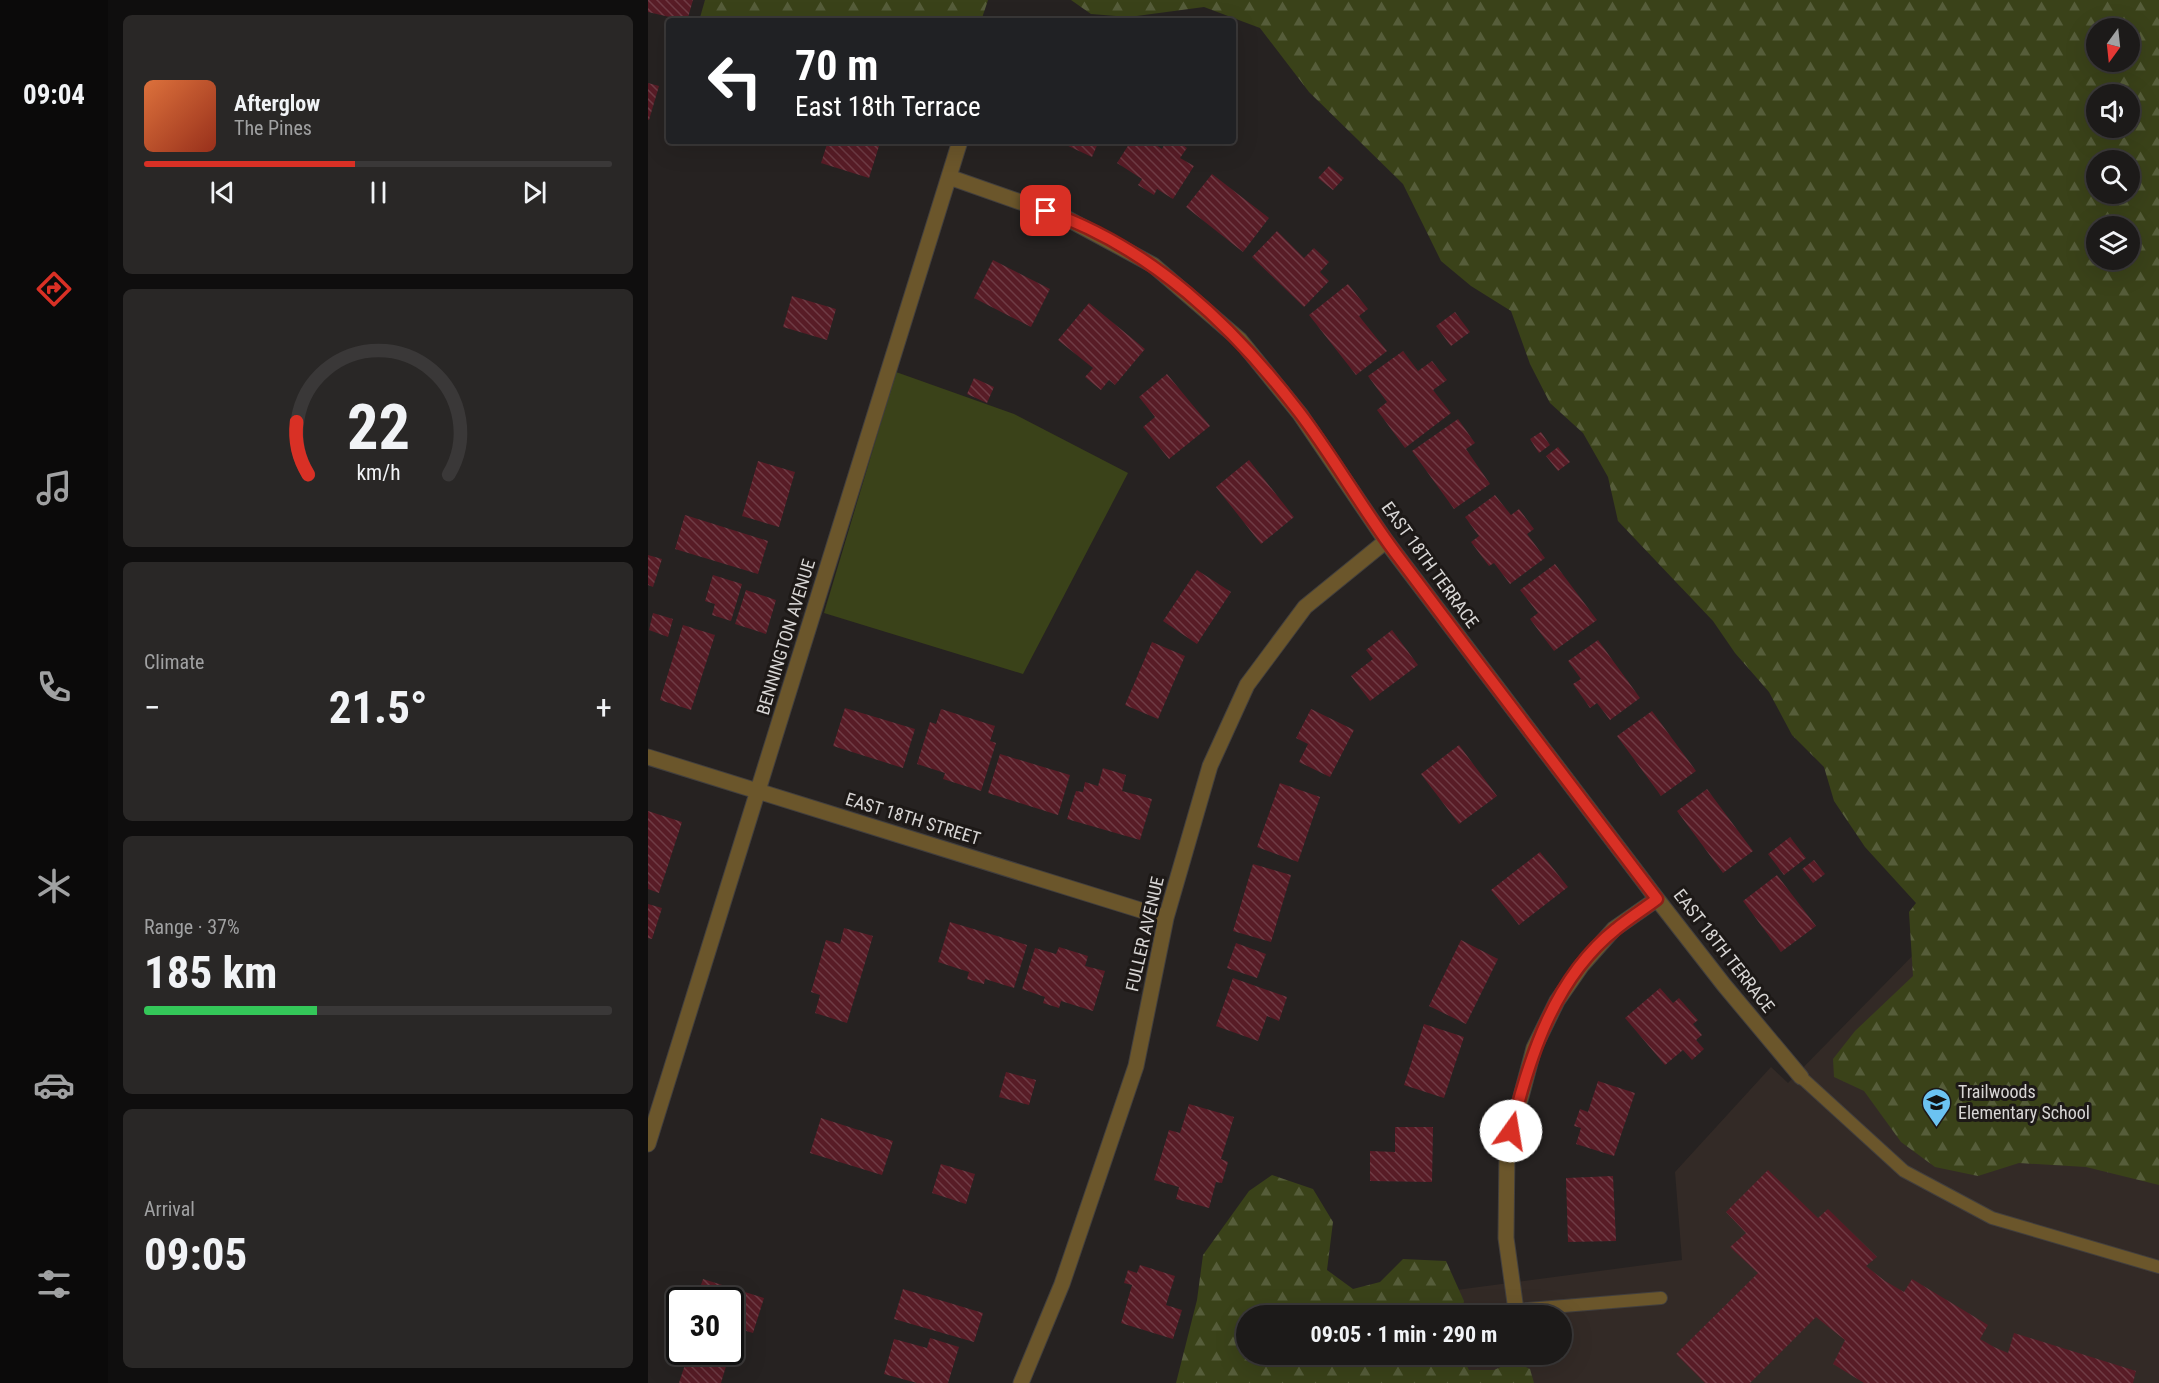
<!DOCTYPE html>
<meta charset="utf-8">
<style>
:root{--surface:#1c1a19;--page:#292726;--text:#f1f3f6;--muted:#a0a1a2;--line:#3a3838;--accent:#d93025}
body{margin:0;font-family:"Roboto Condensed",sans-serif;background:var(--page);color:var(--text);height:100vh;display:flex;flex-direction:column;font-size:22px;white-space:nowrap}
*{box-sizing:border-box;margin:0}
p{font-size:20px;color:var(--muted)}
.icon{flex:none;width:33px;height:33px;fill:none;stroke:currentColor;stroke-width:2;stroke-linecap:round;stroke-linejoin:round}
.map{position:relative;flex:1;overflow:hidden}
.side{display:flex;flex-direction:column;gap:15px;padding:15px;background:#0f0e0e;width:540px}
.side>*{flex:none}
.top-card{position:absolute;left:18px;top:18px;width:570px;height:126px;border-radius:6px;box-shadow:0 6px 24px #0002,0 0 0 2px var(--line);background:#202124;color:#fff;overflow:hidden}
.needle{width:39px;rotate:195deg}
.buttons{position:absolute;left:1438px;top:18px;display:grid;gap:12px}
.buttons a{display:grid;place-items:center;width:54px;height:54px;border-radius:50%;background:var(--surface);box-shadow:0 6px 24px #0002,0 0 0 2px var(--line);font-size:30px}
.speed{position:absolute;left:18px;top:1287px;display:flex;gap:12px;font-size:30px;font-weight:700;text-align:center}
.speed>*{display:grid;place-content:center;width:78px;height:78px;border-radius:50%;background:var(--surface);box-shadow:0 6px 24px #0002,0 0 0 2px var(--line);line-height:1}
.speed .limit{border:3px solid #111;border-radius:9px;background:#fff;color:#111}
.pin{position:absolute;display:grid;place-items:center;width:51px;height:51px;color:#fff;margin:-26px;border-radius:12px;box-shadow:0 3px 9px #0006}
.me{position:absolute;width:66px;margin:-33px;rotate:13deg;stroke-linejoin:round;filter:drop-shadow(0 0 4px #0008)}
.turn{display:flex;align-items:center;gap:21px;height:126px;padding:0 30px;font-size:27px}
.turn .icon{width:78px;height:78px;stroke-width:2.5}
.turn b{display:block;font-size:42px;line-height:51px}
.big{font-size:45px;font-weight:700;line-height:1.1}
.side .widget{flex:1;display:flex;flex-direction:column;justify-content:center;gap:9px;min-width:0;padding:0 21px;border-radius:9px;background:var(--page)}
.side .dial{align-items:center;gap:0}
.dial svg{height:156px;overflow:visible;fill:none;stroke:var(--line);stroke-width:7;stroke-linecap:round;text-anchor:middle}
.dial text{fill:var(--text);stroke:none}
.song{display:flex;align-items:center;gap:18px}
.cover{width:72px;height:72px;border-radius:9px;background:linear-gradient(135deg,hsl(20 70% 55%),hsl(10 70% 35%))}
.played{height:6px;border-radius:3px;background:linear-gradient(90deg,var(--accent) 45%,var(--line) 45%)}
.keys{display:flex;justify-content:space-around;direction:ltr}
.heat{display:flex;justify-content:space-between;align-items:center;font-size:33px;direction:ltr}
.charge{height:9px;border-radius:4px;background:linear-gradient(90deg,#34c759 37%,var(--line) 0)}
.trip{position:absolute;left:588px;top:1305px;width:336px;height:60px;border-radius:30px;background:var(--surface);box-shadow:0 6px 24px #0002,0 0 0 2px var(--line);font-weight:700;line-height:60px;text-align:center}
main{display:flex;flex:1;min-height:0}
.dock{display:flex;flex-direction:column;width:108px;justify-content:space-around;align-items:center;background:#0b0a0a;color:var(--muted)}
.dock .icon{width:42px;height:42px}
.dock .on{color:var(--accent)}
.dock b{font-size:27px;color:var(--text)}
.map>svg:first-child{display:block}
</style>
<main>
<nav class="dock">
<b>09:04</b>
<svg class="icon on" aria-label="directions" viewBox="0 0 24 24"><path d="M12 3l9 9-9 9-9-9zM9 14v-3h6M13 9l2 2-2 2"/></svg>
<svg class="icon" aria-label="music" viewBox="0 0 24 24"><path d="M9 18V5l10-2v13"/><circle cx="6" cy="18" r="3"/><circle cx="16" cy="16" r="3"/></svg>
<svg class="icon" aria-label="phone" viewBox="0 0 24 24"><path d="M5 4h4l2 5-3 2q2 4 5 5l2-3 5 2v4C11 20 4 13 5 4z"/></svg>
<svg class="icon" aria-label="climate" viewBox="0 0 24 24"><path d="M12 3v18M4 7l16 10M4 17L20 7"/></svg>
<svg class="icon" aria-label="car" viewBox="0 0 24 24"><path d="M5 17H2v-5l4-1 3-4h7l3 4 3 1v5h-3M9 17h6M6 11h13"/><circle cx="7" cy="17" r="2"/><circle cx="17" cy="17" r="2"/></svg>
<svg class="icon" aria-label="filters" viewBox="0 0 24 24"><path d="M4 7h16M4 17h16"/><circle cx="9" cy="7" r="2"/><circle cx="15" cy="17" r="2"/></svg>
</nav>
<section class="side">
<div class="widget">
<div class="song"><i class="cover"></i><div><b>Afterglow</b><p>The Pines</p></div></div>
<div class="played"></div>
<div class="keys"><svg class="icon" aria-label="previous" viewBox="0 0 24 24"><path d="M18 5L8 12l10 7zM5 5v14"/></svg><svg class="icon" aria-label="pause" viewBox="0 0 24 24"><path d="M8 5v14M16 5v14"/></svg><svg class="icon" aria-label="next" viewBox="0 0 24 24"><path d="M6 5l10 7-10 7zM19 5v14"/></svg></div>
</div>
<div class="widget dial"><svg viewBox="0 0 100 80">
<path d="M14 69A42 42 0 1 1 86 69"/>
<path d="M14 69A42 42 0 0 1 8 42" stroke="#d93025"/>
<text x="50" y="56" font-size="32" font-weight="700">22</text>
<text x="50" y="72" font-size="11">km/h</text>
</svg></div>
<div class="widget"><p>Climate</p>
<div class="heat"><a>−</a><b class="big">21.5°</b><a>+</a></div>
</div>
<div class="widget"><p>Range · 37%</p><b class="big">185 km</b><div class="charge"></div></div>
<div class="widget"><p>Arrival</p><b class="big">09:05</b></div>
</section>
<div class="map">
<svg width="1511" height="1383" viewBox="0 0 1511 1383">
<defs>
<pattern id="forest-firs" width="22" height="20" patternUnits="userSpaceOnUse" patternTransform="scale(1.5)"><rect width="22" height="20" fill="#3a4219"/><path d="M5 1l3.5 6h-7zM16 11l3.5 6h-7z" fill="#565d3a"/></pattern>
<pattern id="building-back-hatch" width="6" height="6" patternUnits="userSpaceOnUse" patternTransform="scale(1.5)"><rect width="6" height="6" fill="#581c26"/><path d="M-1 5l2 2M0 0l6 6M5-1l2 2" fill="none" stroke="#6f3c45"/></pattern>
</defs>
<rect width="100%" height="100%" fill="#262221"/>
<!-- built -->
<path fill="#332a26" d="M1277,943L1511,973V1383H586L598,1354H914V1316L621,1315L1034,1260L1027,1172L1123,1067L1140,1083Z"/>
<!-- grass -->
<path fill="#3a4219" d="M248,372L366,414L480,473L375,674L176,613Z"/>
<!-- forest -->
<path fill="url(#forest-firs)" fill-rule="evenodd" d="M57,0H340L333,21H51Z
M423,0H1511V1185L1438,1167L1371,1163L1330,1176L1287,1167L1253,1142L1216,1091L1186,1077L1185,1059L1207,1031L1265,976L1261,912L1268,903L1217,847L1186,801L1176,767L1144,735L1121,692L1087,653L1065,621L970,521L960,477L935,433L902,403L882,364L863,311L823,286L793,261L755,184L661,92L612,28L556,7L481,17L443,14ZM1449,28H1482V62H1449ZM1449,94H1482V128H1449ZM1449,160H1482V194H1449ZM1449,226H1482V260H1449Z
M624,1175L665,1189L685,1222L679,1270L705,1289L732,1282L755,1259L798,1261L816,1301L813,1315L598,1316V1354L813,1355L821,1370H846L866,1361L882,1369L886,1383H528L549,1300L555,1255L601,1191Z"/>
<!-- building -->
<path fill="url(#building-back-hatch)" d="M0,0H45L39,21L0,12Z
M0,83L11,86L1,120H0Z
M180,141L232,143L221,178L173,163Z
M420,141H451L444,157L418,145Z
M483,141H502L514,149L518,141H529L539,148L532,158L546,166L525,199L509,189L506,195L490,185L494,179L469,163Z
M681,166L696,178L685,190L670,178Z
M564,174L621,218L595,252L538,207Z
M629,231L656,258L666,248L681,262L672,272L681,281L656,307L604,257Z
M345,260L402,289L383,327L326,298Z
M700,284L720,309L711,316L739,351L708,375L661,315Z
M144,296L188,309L179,340L135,327Z
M441,303L497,349L467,385L461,380L453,390L437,377L445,368L410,340Z
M807,312L822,332L803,346L788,326Z
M755,351L770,371L784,361L799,380L785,390L803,413L757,448L729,410L739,402L720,376Z
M519,374L562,426L521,459L495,427L507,417L491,397Z
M326,378L346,387L339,403L319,394Z
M810,419L827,443L818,449L842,484L806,509L764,451Z
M893,432L902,445L891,453L882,439Z
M910,447L922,462L910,471L898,456Z
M601,460L646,517L613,544L568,487Z
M110,461L147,472L131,527L94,516Z
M847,495L863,515L871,509L886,529L879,534L897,558L862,584L846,563L841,566L823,542L831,536L817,517Z
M37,515L120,541L110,574L27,549Z
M0,555L14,559L5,587L0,585Z
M907,564L949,620L906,651L882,619L890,613L872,590Z
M549,570L583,592L549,644L515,621Z
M65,575L94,584L83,621L64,615L67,604L57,601Z
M98,590L128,600L118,634L87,624Z
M5,613L25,619L20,637L1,630Z
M35,625L67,635L43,710L12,700Z
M744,630L770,665L722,701L703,676L725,659L718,650Z
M950,640L992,698L962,720L949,703L942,708L925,684L933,679L920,661Z
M504,642L537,656L510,719L477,705Z
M197,708L267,729L255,768L185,746Z
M293,709L347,726L342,741L348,743L333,791L295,779L297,773L269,764L282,722L288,724Z
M663,709L706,730L682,777L651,762L660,744L648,738Z
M1004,711L1048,771L1013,796L969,736Z
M811,745L849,796L811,824L773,774Z
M352,754L422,775L410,815L340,793Z
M455,768L478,775L474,791L504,799L492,840L419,819L428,791L435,792L437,782L450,786Z
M632,783L672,797L650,862L609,847Z
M1059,789L1105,851L1075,873L1029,811Z
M0,811L34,822L11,893L0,889Z
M1142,837L1158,858L1136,875L1120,854Z
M892,852L920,887L871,925L843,890Z
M1166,860L1177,874L1165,883L1154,869Z
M605,864L643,875L623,942L585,931Z
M1129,875L1168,926L1133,952L1095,901Z
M0,904L14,908L4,939L0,938Z
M302,922L379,945L366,988L337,979L336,984L319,979L321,972L290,962Z
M196,928L225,936L199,1023L167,1013L172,995L163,992L178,940L192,944Z
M813,940L850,959L818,1024L781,1006Z
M588,943L618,954L609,978L579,968Z
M411,947L440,956L437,966L457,971L445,1011L413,1001L411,1008L395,1003L397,997L374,989L387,948L408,954Z
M585,978L639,997L631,1021L619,1016L610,1041L568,1026Z
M1012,988L1025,1003L1031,998L1050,1020L1045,1024L1054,1035L1048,1040L1056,1049L1044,1060L1035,1050L1017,1065L977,1018Z
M776,1024L816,1037L796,1098L756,1085Z
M358,1072L388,1080L381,1105L351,1097Z
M950,1081L987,1093L966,1156L928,1144L933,1128L926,1126L932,1109L940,1112Z
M541,1104L586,1117L573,1159L580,1162L574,1183L568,1182L561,1208L528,1199L531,1187L506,1180L521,1130L532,1133Z
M173,1118L245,1141L234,1175L162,1153Z
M747,1127H785L784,1182L722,1181V1151L747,1152Z
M293,1164L327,1174L318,1204L284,1193Z
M1120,1170L1170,1218L1180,1209L1229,1257L1218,1266L1237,1281L1256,1292L1264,1279L1340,1325L1332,1339L1346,1347L1360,1353L1366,1333L1488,1371L1485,1383H1216L1185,1364L1197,1340L1168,1317L1102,1383H1057L1028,1354L1110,1273L1082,1247L1098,1233L1078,1212Z
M965,1176L968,1241L920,1242L918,1178Z
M492,1265L527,1276L518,1305L534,1310L525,1339L473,1323L484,1285L476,1283L480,1270L489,1273Z
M55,1279L116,1298L105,1333L82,1326V1300H48Z
M255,1289L335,1313L326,1342L246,1319Z
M282,1338L311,1347L300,1383H269L236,1374L246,1339L279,1348Z
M41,1352L82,1353L73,1383H31Z"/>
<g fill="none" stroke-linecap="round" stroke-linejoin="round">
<defs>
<path id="service" d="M1153,1077L1256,1171L1344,1218L1511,1267
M868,1310L1013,1298"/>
<path id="minor" d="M301,177L418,218L505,265L592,340L652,414L738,541L1009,899L1076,985L1153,1077
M0,757L518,918
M0,1144L312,141
M842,1316L868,1310L858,1238L859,1149L886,1048L909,1001L934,965L966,929L1009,899
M373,1383L414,1284L488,1066L518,918L562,766L599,685L657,607L738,541"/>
</defs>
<!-- service casing -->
<use href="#service" stroke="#423f3e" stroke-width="14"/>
<!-- minor casing -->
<use href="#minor" stroke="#423f3e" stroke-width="17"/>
<!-- service -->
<use href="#service" stroke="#6b562b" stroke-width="12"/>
<!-- minor -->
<use href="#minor" stroke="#6b562b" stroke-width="15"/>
</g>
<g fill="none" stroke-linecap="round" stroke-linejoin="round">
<defs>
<path id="route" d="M398,211C503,247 585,326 651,412C687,459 716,512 752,559C837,673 924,786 1009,899C996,909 981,918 968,929C906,978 881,1058 863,1131"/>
</defs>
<!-- route casing -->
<use href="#route" stroke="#8d1f18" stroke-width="15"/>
<!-- route -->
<use href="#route" stroke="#d93025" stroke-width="10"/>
</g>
<!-- icons -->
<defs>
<symbol id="school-pin" viewBox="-11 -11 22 30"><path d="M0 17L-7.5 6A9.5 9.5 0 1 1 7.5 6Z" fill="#6bc3f2" stroke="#1d1917"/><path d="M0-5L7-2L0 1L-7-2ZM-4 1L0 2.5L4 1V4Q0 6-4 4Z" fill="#111"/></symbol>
</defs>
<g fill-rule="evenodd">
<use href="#school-pin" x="1272" y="1086" width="33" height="45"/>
</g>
<g text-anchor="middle" stroke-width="6" stroke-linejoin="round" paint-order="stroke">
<!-- street labels -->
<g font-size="18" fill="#d8d6d5" stroke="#1d1917">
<text transform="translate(782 565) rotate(54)" y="6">EAST 18TH TERRACE</text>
<text transform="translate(138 637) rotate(-73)" y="6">BENNINGTON AVENUE</text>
<text transform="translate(265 819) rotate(17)" y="6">EAST 18TH STREET</text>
<text transform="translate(497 934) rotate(-77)" y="6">FULLER AVENUE</text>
<text transform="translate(1076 951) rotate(52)" y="6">EAST 18TH TERRACE</text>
</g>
<!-- poi labels -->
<g font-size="18" fill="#d8d6d5" stroke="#1d1917" text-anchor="start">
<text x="1310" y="1098">Trailwoods<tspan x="1310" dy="21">Elementary School</tspan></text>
</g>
</g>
</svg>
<div class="buttons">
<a><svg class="needle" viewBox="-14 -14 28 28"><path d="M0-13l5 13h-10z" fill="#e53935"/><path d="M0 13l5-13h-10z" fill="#a0a1a2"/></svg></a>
<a><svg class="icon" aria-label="sound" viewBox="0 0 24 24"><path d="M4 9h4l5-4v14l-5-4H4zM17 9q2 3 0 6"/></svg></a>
<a><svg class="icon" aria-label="search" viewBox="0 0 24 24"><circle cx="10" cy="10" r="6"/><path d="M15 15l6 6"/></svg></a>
<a><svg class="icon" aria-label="layers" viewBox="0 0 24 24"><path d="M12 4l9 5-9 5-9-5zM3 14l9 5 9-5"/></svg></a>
</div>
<div class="speed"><div class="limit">30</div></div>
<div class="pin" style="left:398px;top:211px;background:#d93025"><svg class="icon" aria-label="arrive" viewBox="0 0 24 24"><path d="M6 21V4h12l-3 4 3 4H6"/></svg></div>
<svg class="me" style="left:863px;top:1131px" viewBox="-20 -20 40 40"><circle r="19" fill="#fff"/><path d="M0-13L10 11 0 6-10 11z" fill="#d93025"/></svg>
<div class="trip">09:05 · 1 min · 290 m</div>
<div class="top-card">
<div class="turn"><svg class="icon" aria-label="left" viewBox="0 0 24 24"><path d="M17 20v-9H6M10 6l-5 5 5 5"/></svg><div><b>70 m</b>East 18th Terrace</div></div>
</div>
</div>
</main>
